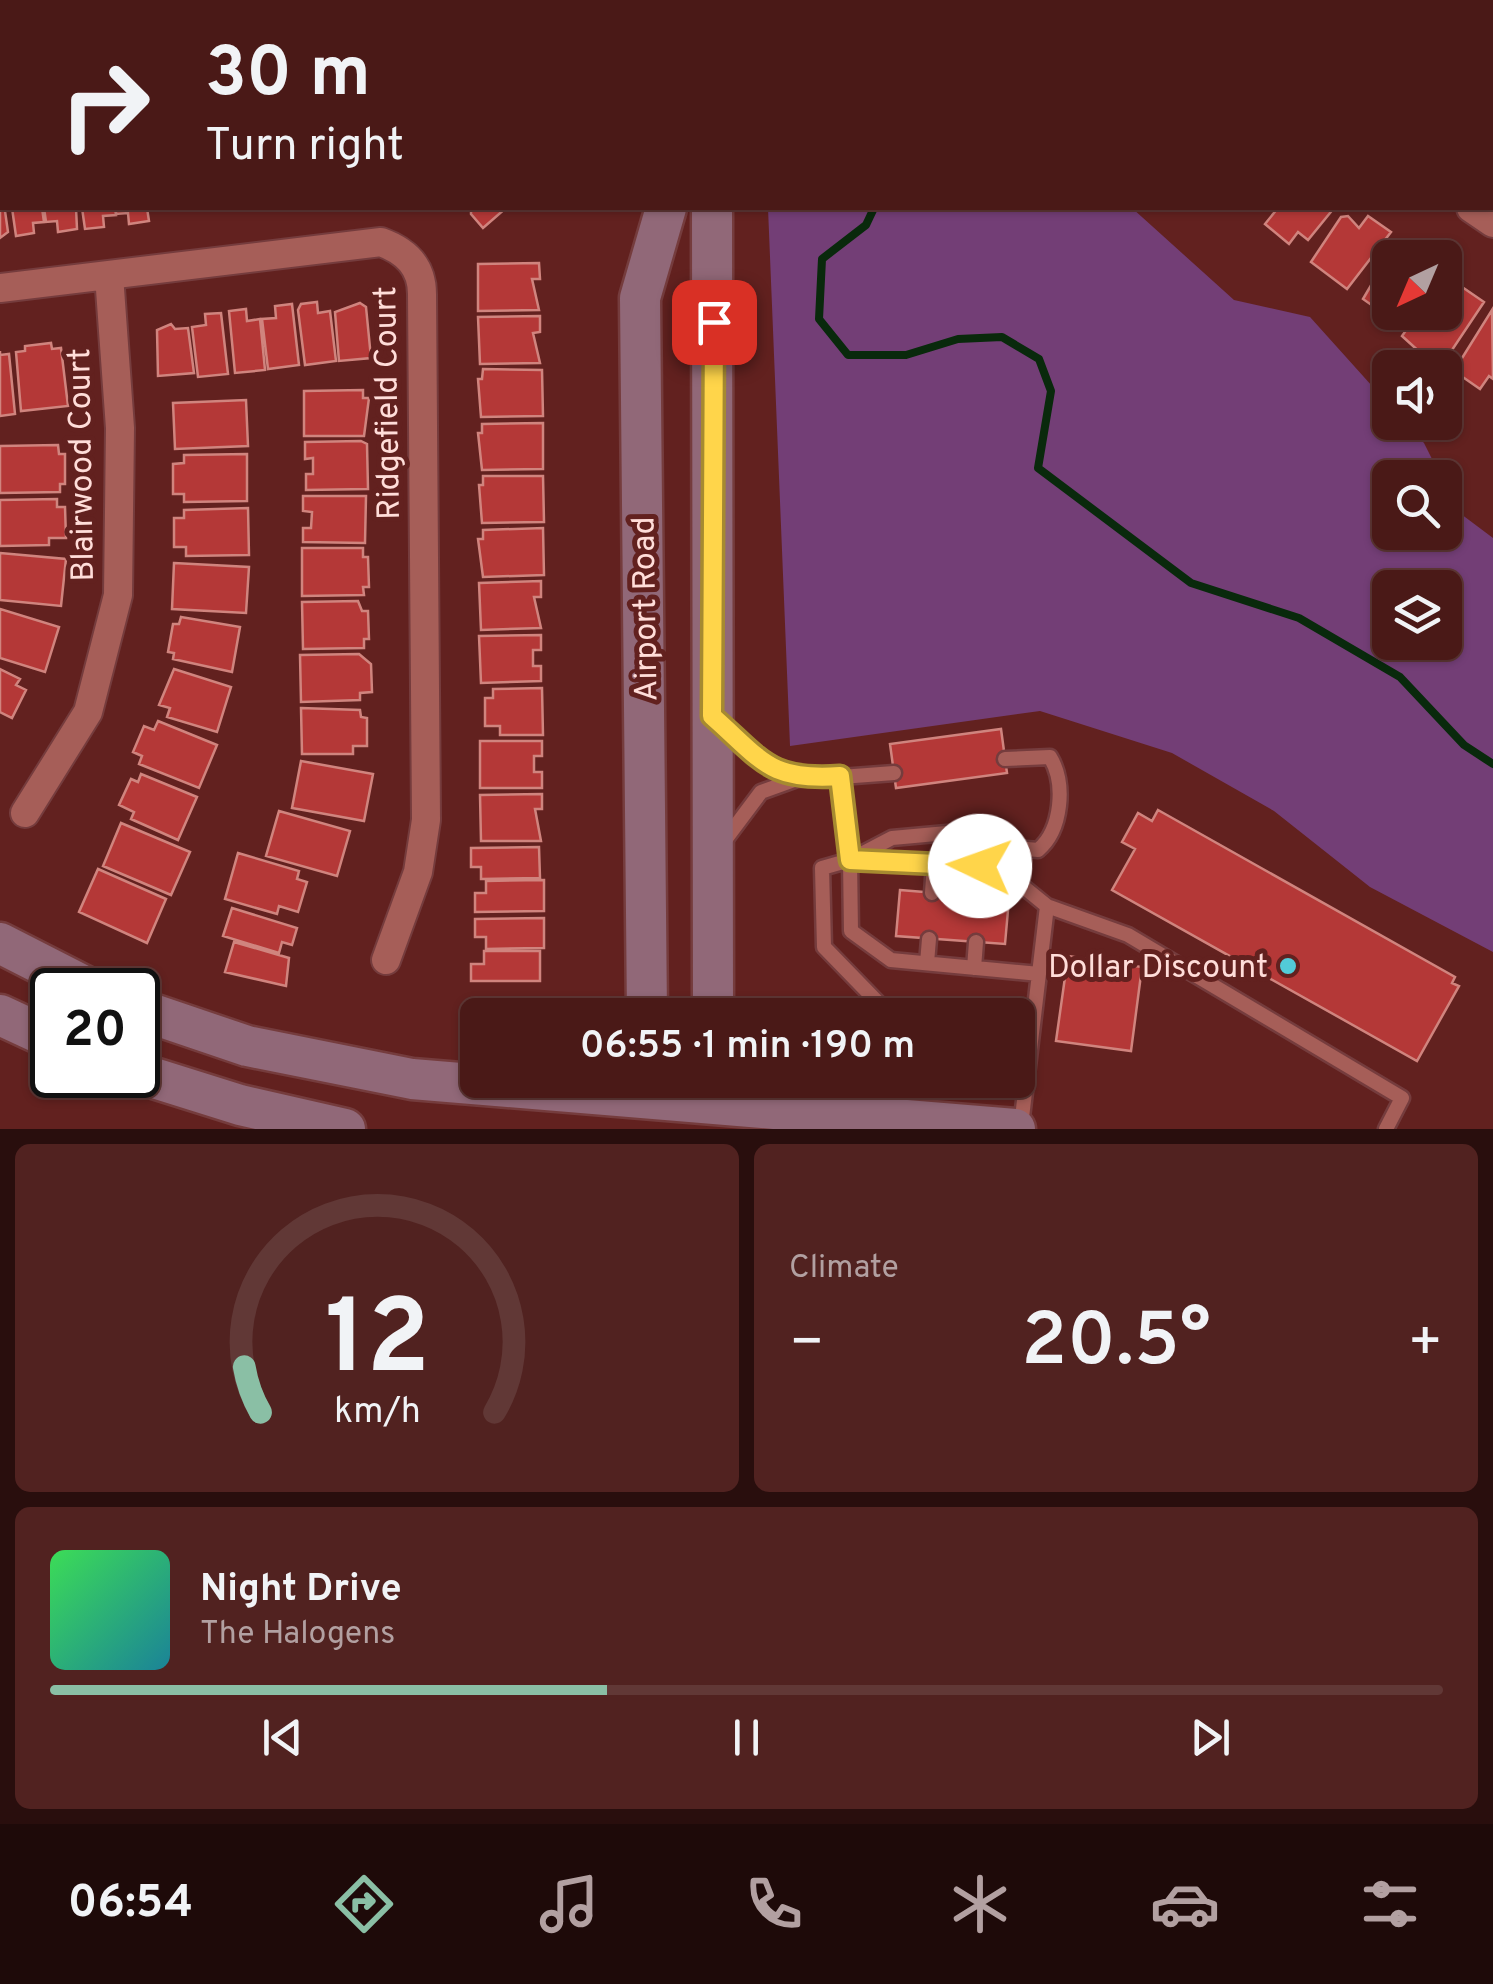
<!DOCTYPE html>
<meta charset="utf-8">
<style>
:root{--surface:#4a1917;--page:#512220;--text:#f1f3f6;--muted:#b2a0a1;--line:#613836;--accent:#8abfa5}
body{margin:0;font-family:Overpass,sans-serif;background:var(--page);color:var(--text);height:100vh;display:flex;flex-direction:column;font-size:38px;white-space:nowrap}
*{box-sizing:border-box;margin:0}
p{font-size:32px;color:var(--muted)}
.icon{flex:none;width:55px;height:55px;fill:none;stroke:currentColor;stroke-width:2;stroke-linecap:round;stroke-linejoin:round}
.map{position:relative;height:1129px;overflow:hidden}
.drawer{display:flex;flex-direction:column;gap:15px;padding:15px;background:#290e0d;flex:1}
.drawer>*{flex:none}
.hud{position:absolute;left:0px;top:0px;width:1495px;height:210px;box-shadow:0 2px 8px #0004,0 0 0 2px var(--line);background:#4a1917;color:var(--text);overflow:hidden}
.needle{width:65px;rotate:224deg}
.tools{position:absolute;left:1372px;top:240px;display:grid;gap:20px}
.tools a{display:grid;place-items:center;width:90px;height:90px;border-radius:15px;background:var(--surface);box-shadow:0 2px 8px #0004,0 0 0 2px var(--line);font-size:50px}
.speed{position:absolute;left:30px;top:968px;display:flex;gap:20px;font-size:50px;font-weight:700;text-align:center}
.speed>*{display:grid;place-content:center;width:130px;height:130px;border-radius:50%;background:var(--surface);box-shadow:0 2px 8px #0004,0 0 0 2px var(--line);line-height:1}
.speed .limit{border:5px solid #111;border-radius:15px;background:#fff;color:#111}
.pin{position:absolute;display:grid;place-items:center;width:85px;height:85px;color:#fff;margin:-42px;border-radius:20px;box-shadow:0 5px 15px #0006}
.me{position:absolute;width:110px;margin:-55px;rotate:273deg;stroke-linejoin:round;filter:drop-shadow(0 0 8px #0008)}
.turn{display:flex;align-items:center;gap:35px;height:210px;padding:0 40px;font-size:45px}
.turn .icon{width:130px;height:130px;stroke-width:2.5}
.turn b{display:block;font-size:70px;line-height:85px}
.big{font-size:75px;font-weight:600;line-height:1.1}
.drawer .card{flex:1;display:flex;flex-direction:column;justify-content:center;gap:15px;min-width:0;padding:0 35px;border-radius:15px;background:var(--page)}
.drawer .dial{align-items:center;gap:0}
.dial svg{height:260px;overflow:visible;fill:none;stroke:var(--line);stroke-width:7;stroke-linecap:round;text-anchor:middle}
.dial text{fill:var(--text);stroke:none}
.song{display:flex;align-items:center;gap:30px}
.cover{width:120px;height:120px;border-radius:15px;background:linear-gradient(135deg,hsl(130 70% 55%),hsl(190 70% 35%))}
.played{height:10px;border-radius:5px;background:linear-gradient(90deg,var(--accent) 40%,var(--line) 40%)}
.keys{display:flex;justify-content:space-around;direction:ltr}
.heat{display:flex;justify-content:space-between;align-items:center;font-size:55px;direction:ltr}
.drawer .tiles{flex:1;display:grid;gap:15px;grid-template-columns:1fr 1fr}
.card:last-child{grid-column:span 2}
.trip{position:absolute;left:460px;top:998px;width:575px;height:100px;border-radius:15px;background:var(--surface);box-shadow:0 2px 8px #0004,0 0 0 2px var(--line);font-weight:600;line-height:100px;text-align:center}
.tabs{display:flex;height:160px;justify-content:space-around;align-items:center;background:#1e0a09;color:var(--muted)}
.tabs .icon{width:70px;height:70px}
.tabs .on{color:var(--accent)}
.tabs b{font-size:45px;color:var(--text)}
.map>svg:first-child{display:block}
</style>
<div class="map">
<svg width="1493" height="1129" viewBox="0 0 1493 1129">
<rect width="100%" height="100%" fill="#62211f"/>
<!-- green -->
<path fill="#733e76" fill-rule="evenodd" d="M768,208H1132L1234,300L1310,317L1390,406V422L1405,423L1424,443L1441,477L1390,478V532H1445V486L1457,511L1493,538V952L1370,887L1274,811L1172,753L1040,711L790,746ZM1390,588H1445V642H1390Z"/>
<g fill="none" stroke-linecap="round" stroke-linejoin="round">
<!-- stream -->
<path stroke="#09290c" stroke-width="8" d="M735,0L738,2
M874,208L866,225L822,259L819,319L848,355H906L958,339L1002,337L1039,359L1051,391L1038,468L1191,583L1299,618L1400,677L1464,745L1493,764"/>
</g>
<!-- building -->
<path fill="#b43837" stroke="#d0847e" stroke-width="2.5" d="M0,0H182V2H2L0,84Z
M0,176L8,232L0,238Z
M12,208H42L44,222L33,223L34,233L16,236Z
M44,208H76L77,229L58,232L57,221L46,222Z
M82,208H115L116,215L103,216L104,227L85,229Z
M116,208H147L149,221L129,224L128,213L116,214Z
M471,208H506L483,228L471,214Z
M1278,208H1334L1308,240L1298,232L1289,244L1265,224Z
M1348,216L1359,228L1368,216L1391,232L1347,289L1311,262L1341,217Z
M1397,241L1421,258H1390L1387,316L1363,299Z
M539,263L540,279H532L539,310L478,311V264Z
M1447,285L1456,296L1462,287L1484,302L1444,362L1431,352L1423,355L1402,336L1419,312H1445Z
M317,302L318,313L330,311L336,361L305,365L298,310L301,304Z
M360,303L366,307L371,358L339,361L335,312Z
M292,304L299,365L268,369L262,319L276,318L275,306Z
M246,309L247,321L260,319L265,370L235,373L229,311Z
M1492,310L1493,379L1489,376L1480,389L1454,371Z
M221,313L228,374L198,377L192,327L206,325L205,314Z
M540,316V332L533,333L540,363L480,364L478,317Z
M171,324L175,329L188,328L194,373L158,376L157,330Z
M51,343L52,349L61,348L68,406L21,411L16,352L25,351V346Z
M0,351V355L9,354L15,414L0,416Z
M483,369L542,370L543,416L481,417L478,379H482Z
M363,390V398H369L364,436H304V391Z
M246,400L248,446L175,449L173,403Z
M543,423V469L482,470L478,433H482V424Z
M361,441L367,444L368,489L306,490V474H313V458L305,459V442Z
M58,445L59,454H65V484H60V492L0,493V446Z
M247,454V501L184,502V494H173V464L184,463V455Z
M483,476H543L544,522L482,523L479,485H483Z
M303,496H366L365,543L303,542V528H311L312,512L303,511Z
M57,499V507H65L66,538H49V545L0,546V500Z
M248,508L249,555L186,556V547H174V518H184V510Z
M543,528L544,575L483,577L478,539H483V530Z
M302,548H363V557H368L369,587H363L364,595L302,596Z
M0,553L66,559L61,606L0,600Z
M174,563L249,567L246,613L172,609Z
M541,581V597H534L541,628L481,630L479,583Z
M358,601L362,611H368L369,639H364V648L303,649L302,602Z
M0,609L59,627L45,672L0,658Z
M181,617L240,627L232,672L173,659L174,653L168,652L173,624H179Z
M541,635V650H533V666H541V681L481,683L479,636Z
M359,654L371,664L372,692L360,693V700L301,702L300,655Z
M0,669L20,679L16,685L26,690L12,718L0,712Z
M174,669L231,687L217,732L167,717L170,708L159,705Z
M542,688L543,735H500V726H485V698H493V689Z
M301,708L360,710L361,717L367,718V746H353V754H302Z
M158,721L217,745L199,788L139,764L142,756L133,752L144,726L154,730Z
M1001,729L1007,773L896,788L890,744Z
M480,741H542V756H534V772H542V788H480Z
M301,761L373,774L364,821L292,808Z
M141,774L197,797L178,840L131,819L134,812L119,805L131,779L138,782Z
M542,794V809H535L541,841H481L480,795Z
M1158,810L1455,977L1452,983L1459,986L1417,1061L1112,890L1135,849L1122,842L1138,813L1152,821Z
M279,811L350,831L337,876L266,856Z
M121,823L190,852L171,895L103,866Z
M539,847L540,878L481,879V867H471V848Z
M238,853L299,871L297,879L307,882L298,912L279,906L277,914L225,899Z
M98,869L166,899L147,943L79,912Z
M544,880V911L475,912V893H486V881Z
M900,890L1009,899L1005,944L896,936Z
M232,908L297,928L292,945L282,942L279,953L223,936Z
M544,918V948L486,949V937H475V919Z
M234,942L289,958L286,986L225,972Z
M484,951H540V981H471V964H484Z
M1068,956L1142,967L1131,1051L1056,1041Z
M933,1004L997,1009L996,1015H932Z"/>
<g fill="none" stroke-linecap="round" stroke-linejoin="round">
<defs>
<path id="service" d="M721,724L771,768L797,779
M841,777L894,773
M722,844L761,792L797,779L841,777L850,860L999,867L1047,906L1021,1126
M850,860L851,931L891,960L1039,974
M932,893L934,864
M978,897L980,866
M1047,906L1128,935L1402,1098L1386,1129
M927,963L929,939
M974,968L976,942
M890,1015L824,947L822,868L850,860L892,838L969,831L1015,848L1038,850C1062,830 1066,783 1050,757L1005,759"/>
<path id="minor" d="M1242,0L1244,2
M1471,208L1493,223
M0,288L381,242C406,251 422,267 422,294L426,820L418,872L386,960
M25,813L88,712L118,595L120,428L109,275"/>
<path id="secondary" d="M672,0V2
M709,0V2
M712,208L713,1015
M0,943L92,990
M138,1009L247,1046L412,1079L1015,1129
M0,1015L52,1039
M647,1015L640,298L666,208
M138,1073L240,1105L345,1129"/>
</defs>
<!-- service casing -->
<use href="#service" stroke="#753c3d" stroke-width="19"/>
<!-- minor casing -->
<use href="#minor" stroke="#753c3d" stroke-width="32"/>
<!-- secondary casing -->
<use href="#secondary" stroke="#753c3d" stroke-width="45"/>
<!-- service -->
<use href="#service" stroke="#a65e58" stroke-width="14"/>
<!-- minor -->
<use href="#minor" stroke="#a65e58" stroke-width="28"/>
<!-- secondary -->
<use href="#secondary" stroke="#916878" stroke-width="40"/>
</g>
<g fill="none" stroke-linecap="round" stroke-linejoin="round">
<defs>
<path id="route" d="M714,322L712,716C763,761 769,781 840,776L850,860L980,866"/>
</defs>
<!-- route casing -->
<use href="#route" stroke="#a68a30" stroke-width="25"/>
<!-- route -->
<use href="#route" stroke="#ffd54a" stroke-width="18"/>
</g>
<!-- markers -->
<circle fill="#52cbd8" stroke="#62211f" stroke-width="4" cx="1288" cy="966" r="10"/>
<g text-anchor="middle" stroke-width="10" stroke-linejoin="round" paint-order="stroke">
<!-- street labels -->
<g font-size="32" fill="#ffddd9" stroke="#62211f">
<text transform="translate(386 403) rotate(-91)" y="11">Ridgefield Court</text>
<text transform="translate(80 465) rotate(-91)" y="11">Blairwood Court</text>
<text transform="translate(644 609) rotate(-91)" y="11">Airport Road</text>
</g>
<!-- poi labels -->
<g font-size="32" fill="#ffddd9" stroke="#62211f" text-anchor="end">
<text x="1268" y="977">Dollar Discount</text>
</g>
</g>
</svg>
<div class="tools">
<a><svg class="needle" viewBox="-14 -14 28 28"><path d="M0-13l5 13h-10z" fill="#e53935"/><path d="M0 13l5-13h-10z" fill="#b2a0a1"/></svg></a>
<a><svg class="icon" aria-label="sound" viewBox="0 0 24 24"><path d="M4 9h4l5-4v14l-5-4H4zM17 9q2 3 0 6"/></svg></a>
<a><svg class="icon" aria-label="search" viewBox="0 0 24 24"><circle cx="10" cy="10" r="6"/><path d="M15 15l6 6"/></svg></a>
<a><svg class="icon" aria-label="layers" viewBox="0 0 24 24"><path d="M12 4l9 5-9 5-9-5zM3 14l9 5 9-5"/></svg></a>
</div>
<div class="speed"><div class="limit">20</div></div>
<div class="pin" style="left:714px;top:322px;background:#d93025"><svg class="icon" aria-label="arrive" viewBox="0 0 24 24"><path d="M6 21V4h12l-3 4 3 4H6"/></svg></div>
<svg class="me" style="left:980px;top:866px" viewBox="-20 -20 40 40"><circle r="19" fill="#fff"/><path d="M0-13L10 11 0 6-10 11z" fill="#ffd54a"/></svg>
<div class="trip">06:55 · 1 min · 190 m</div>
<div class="hud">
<div class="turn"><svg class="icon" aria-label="right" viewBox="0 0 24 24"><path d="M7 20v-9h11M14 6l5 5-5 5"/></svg><div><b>30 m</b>Turn right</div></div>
</div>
</div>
<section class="drawer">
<div class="tiles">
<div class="card dial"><svg viewBox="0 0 100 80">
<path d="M14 69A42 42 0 1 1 86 69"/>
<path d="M14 69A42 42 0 0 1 9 55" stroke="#8abfa5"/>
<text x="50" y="56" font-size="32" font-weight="700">12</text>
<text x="50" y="72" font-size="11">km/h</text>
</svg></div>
<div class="card"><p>Climate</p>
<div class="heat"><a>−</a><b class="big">20.5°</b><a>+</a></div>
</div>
<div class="card">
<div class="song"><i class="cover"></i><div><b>Night Drive</b><p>The Halogens</p></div></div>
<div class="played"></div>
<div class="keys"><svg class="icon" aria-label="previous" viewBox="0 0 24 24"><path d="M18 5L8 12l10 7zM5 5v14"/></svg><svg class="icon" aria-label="pause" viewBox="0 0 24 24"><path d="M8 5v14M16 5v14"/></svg><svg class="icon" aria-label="next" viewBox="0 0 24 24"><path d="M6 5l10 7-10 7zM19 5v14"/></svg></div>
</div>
</div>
</section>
<nav class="tabs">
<b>06:54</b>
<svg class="icon on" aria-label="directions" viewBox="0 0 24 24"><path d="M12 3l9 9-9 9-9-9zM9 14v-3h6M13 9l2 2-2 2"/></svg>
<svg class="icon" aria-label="music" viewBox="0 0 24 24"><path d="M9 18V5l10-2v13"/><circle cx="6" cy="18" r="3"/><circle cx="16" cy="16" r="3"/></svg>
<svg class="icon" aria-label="phone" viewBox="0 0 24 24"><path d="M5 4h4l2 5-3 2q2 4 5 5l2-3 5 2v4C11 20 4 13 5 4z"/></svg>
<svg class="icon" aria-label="climate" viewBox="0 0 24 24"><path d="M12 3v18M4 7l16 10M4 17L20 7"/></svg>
<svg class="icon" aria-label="car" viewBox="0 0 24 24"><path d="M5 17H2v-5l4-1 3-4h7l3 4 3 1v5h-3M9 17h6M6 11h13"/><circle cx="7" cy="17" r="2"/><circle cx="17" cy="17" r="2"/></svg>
<svg class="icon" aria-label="filters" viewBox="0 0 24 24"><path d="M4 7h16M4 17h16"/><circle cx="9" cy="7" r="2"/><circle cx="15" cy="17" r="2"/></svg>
</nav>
